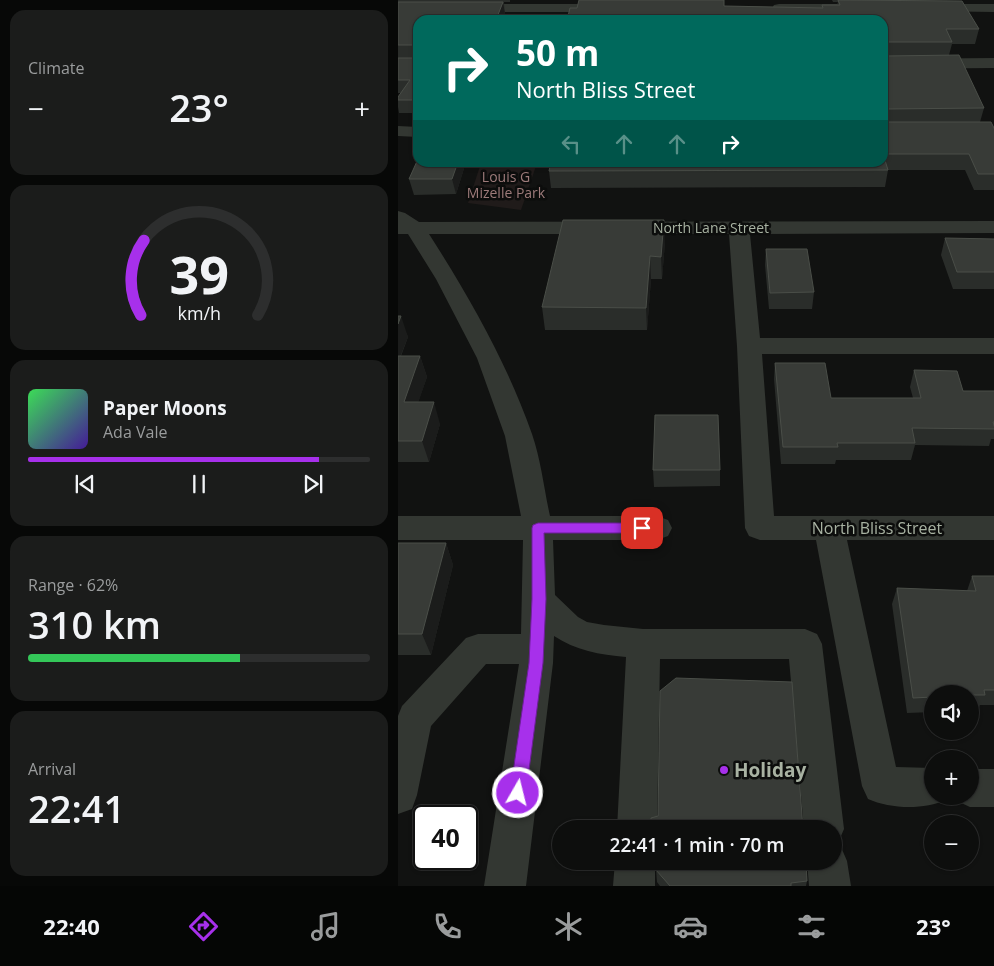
<!DOCTYPE html>
<meta charset="utf-8">
<style>
:root{--surface:#0d0e0d;--page:#1b1c1b;--text:#f1f3f6;--muted:#9a9c9d;--line:#2d2e2e;--accent:#a730eb}
body{margin:0;font-family:"Open Sans",sans-serif;background:var(--page);color:var(--text);height:100vh;display:flex;flex-direction:column;font-size:19px;white-space:nowrap}
*{box-sizing:border-box;margin:0}
p{font-size:16px;color:var(--muted)}
.icon{flex:none;width:28px;height:28px;fill:none;stroke:currentColor;stroke-width:2;stroke-linecap:round;stroke-linejoin:round}
.map{position:relative;flex:1;overflow:hidden}
.details{display:flex;flex-direction:column;gap:10px;padding:10px;background:#070807;width:398px}
.details>*{flex:none}
.banner{position:absolute;left:15px;top:15px;width:475px;height:152px;border-radius:15px;box-shadow:0 1px 4px #0004,0 0 0 1px var(--line);background:#00695c;color:#fff;overflow:hidden}
.controls{position:absolute;left:526px;top:685px;display:grid;gap:10px}
.controls a{display:grid;place-items:center;width:55px;height:55px;border-radius:50%;background:var(--surface);box-shadow:0 1px 4px #0004,0 0 0 1px var(--line);font-size:25px}
.speed{position:absolute;left:15px;top:805px;display:flex;gap:10px;font-size:25px;font-weight:700;text-align:center}
.speed>*{display:grid;place-content:center;width:65px;height:65px;border-radius:50%;background:var(--surface);box-shadow:0 1px 4px #0004,0 0 0 1px var(--line);line-height:1}
.speed .limit{border:2px solid #111;border-radius:8px;background:#fff;color:#111}
.pin{position:absolute;display:grid;place-items:center;width:42px;height:42px;color:#fff;margin:-21px;border-radius:10px;box-shadow:0 2px 8px #0006}
.me{position:absolute;width:55px;margin:-28px;rotate:8deg;stroke-linejoin:round;filter:drop-shadow(0 0 4px #0008)}
.turn{display:flex;align-items:center;gap:18px;height:105px;padding:0 20px;font-size:22px}
.turn .icon{width:65px;height:65px;stroke-width:2.5}
.turn b{display:block;font-size:35px;line-height:42px}
.lanes{display:flex;align-items:center;height:48px;padding:0 20px;background:#0003;justify-content:center;gap:25px;direction:ltr}
.lanes .off{opacity:.35}
.big{font-size:38px;font-weight:600;line-height:1.1}
.details .widget{flex:1;display:flex;flex-direction:column;justify-content:center;gap:8px;min-width:0;padding:0 18px;border-radius:15px;background:var(--page)}
.details .dial{align-items:center;gap:0}
.dial svg{height:130px;overflow:visible;fill:none;stroke:var(--line);stroke-width:7;stroke-linecap:round;text-anchor:middle}
.dial text{fill:var(--text);stroke:none}
.song{display:flex;align-items:center;gap:15px}
.cover{width:60px;height:60px;border-radius:8px;background:linear-gradient(135deg,hsl(130 70% 55%),hsl(260 70% 35%))}
.played{height:5px;border-radius:2px;background:linear-gradient(90deg,var(--accent) 85%,var(--line) 85%)}
.keys{display:flex;justify-content:space-around;direction:ltr}
.heat{display:flex;justify-content:space-between;align-items:center;font-size:28px;direction:ltr}
.charge{height:8px;border-radius:4px;background:linear-gradient(90deg,#34c759 62%,var(--line) 0)}
.trip{position:absolute;left:154px;top:820px;width:290px;height:50px;border-radius:25px;background:var(--surface);box-shadow:0 1px 4px #0004,0 0 0 1px var(--line);font-weight:600;line-height:50px;text-align:center}
.tabs{display:flex;height:80px;justify-content:space-around;align-items:center;background:#050605;color:var(--muted)}
.tabs .icon{width:35px;height:35px}
.tabs .current{color:var(--accent)}
.tabs b{font-size:22px;color:var(--text)}
main{display:flex;flex:1;min-height:0}
.map>svg:first-child{display:block}
</style>
<main>
<section class="details">
<div class="widget"><p>Climate</p>
<div class="heat"><a>−</a><b class="big">23°</b><a>+</a></div>
</div>
<div class="widget dial"><svg viewBox="0 0 100 80">
<path d="M14 69A42 42 0 1 1 86 69"/>
<path d="M14 69A42 42 0 0 1 16 23" stroke="#a730eb"/>
<text x="50" y="56" font-size="32" font-weight="700">39</text>
<text x="50" y="72" font-size="11">km/h</text>
</svg></div>
<div class="widget">
<div class="song"><i class="cover"></i><div><b>Paper Moons</b><p>Ada Vale</p></div></div>
<div class="played"></div>
<div class="keys"><svg class="icon" aria-label="previous" viewBox="0 0 24 24"><path d="M18 5L8 12l10 7zM5 5v14"/></svg><svg class="icon" aria-label="pause" viewBox="0 0 24 24"><path d="M8 5v14M16 5v14"/></svg><svg class="icon" aria-label="next" viewBox="0 0 24 24"><path d="M6 5l10 7-10 7zM19 5v14"/></svg></div>
</div>
<div class="widget"><p>Range · 62%</p><b class="big">310 km</b><div class="charge"></div></div>
<div class="widget"><p>Arrival</p><b class="big">22:41</b></div>
</section>
<div class="map">
<svg width="597" height="886" viewBox="0 0 597 886">
<rect width="100%" height="100%" fill="#111211"/>
<!-- green -->
<path fill="#201b1a" d="M83,163H139L123,210L70,203Z"/>
<g fill="none" stroke-linecap="round" stroke-linejoin="round">
<!-- minor -->
<path fill="#333732" fill-rule="evenodd" d="M0,4H215L220,5L222,8L220,11L215,12H0Z
M381,4H463L468,5L470,8L468,11L463,12L376,11L374,8L376,5Z
M531,4H597V12L526,11L524,8L526,5Z
M597,58V68L485,69V59Z
M0,126L20,127V137L0,136Z
M0,211L7,213L21,222L597,221V233L352,234L362,338H597V354H364L376,516H597V540H449L498,767L535,768V796H550L548,800C526,810 492,809 470,799L464,786L418,540H362L351,536L347,528L339,346L331,234H31C72,298 109,363 134,434C143,460 146,489 152,516H259L270,520L274,528L270,536L259,540H155L157,595L180,617L189,622L206,625L245,629H407L419,634L424,644L446,829L440,843L437,844L443,847L449,861L453,886H411L409,861H435V829H406L391,659H262L259,829H219L228,657C202,655 177,650 156,636L155,663L128,886H86L121,664H88L33,726L19,795L14,809L0,814V716L4,706L68,638L80,634H123L125,540H0V516H123L107,436L79,358L38,279L10,234H0Z
M572,769H597V807H572L559,801L556,796H572Z
M217,861H257V886H215Z"/>
</g>
<!-- wall -->
<path fill="#2a2d2a" d="M0,0H112V2H106L107,14L105,20H20V113H1L0,107V97L3,93H0Z
M434,0L564,1L581,29L577,44H554L551,55L586,108L582,122L597,130V190H576L567,170H490L487,187L153,188L151,171L485,162V20L179,8L326,6L424,8V5H439L440,2H435Z
M20,162H68L58,194L16,195L11,179Z
M547,238L597,239V289H555L543,255Z
M267,242L264,279H253L249,330H147L144,307Z
M368,249L416,292L414,309H371L367,265Z
M0,316L10,337L3,356H22L29,377L20,402L42,424L31,462H0Z
M377,363L433,398H515L512,387L516,370L565,391H597V439H593L591,446L517,445L513,460H438L437,464H383L376,379Z
M255,470H322V486L256,487Z
M0,543H48L55,565L33,655H0Z
M574,576H597V705H582L580,710H572V694H535V712L509,713L494,604L499,588L569,591Z
M258,870L409,881L408,886H262L259,882Z"/>
<!-- shaded-wall -->
<path fill="#1b1c1b" d="M105,2L107,14L105,20H98Z
M60,162H68L58,194L54,179Z
M266,220L267,242L264,279L263,257Z
M252,256L253,279L249,330L248,308Z
M3,316L10,337L0,362V324Z
M22,356L29,377L13,424L6,402Z
M36,402L42,424L31,462L24,441Z
M48,543L55,565L33,655L24,634Z"/>
<!-- building -->
<path fill="#383b37" stroke="#4a4e48" d="M181,0H326V6L425,8L424,5H442L440,0L564,1L581,29H548L554,42H487L485,44V54L487,56L561,55L586,108L488,109L486,111V122H593L597,130V174H580L571,154H485V20H169L172,8H179Z
M0,2H105L98,20H20V100H0V97L12,80H0V58H18V45H0Z
M485,154L490,170L151,171L153,162H485Z
M20,159V162H60L54,179H11Z
M165,220H266L263,257L252,256L248,308L144,307Z
M547,238L597,239V272H559Z
M368,249H409L416,292L372,293Z
M0,316H3L0,324Z
M0,356H22L6,402H36L24,441H0Z
M377,363H427L433,398H523L516,370L559,371L565,391H597V422H595L597,429L514,428L517,443H439L440,447H385Z
M257,415H320L322,470H255Z
M0,543H48L24,634H0Z
M574,576H597V690H586L587,695H572V694H535V697L515,698L499,588L578,591Z
M278,678L394,682L405,829H253V818L260,816L262,691Z
M258,861H408L409,881L393,883V886H272L258,870Z"/>
<!-- route -->
<path fill="#a730eb" stroke="#6d1f99" d="M140,523H244L248,524L250,528L248,531L244,533H146L148,599L145,663L128,793L125,799L120,801L114,799L112,793L131,663L134,599V528L135,525Z"/>
<!-- markers -->
<circle fill="#a730eb" stroke="#0c0d0c" stroke-width="2" cx="326" cy="770" r="5"/>
<g text-anchor="middle" stroke-width="5" stroke-linejoin="round" paint-order="stroke">
<!-- far-park labels -->
<g font-size="14" fill="#9d7b7a" stroke="#0c0d0c">
<text x="108" y="182">Louis G<tspan x="108" dy="16">Mizelle Park</tspan></text>
</g>
<!-- far-street labels -->
<g font-size="14" fill="#a8b2a2" stroke="#0c0d0c">
<text x="313" y="233">North Lane Street</text>
</g>
<!-- street labels -->
<g font-size="16" fill="#a8b2a2" stroke="#0c0d0c">
<text x="479" y="534">North Bliss Street</text>
</g>
<!-- near-poi labels -->
<g font-size="19" font-weight="bold" fill="#a8b2a2" stroke="#0c0d0c" text-anchor="start">
<text x="336" y="777">Holiday</text>
</g>
</g>
</svg>
<div class="controls">
<a><svg class="icon" aria-label="sound" viewBox="0 0 24 24"><path d="M4 9h4l5-4v14l-5-4H4zM17 9q2 3 0 6"/></svg></a>
<a>+</a>
<a>−</a>
</div>
<div class="speed"><div class="limit">40</div></div>
<div class="pin" style="left:244px;top:528px;background:#d93025"><svg class="icon" aria-label="arrive" viewBox="0 0 24 24"><path d="M6 21V4h12l-3 4 3 4H6"/></svg></div>
<svg class="me" style="left:120px;top:793px" viewBox="-20 -20 40 40"><circle r="17" fill="#a730eb" stroke="#fff" stroke-width="3"/><path d="M0-11L8 9 0 5-8 9z" fill="#fff"/></svg>
<div class="trip">22:41 · 1 min · 70 m</div>
<div class="banner">
<div class="turn"><svg class="icon" aria-label="right" viewBox="0 0 24 24"><path d="M7 20v-9h11M14 6l5 5-5 5"/></svg><div><b>50 m</b>North Bliss Street</div></div>
<div class="lanes"><svg class="icon off" aria-label="left" viewBox="0 0 24 24"><path d="M17 20v-9H6M10 6l-5 5 5 5"/></svg><svg class="icon off" aria-label="ahead" viewBox="0 0 24 24"><path d="M12 20V5M6 11l6-6 6 6"/></svg><svg class="icon off" aria-label="ahead" viewBox="0 0 24 24"><path d="M12 20V5M6 11l6-6 6 6"/></svg><svg class="icon" aria-label="right" viewBox="0 0 24 24"><path d="M7 20v-9h11M14 6l5 5-5 5"/></svg></div>
</div>
</div>
</main>
<nav class="tabs">
<b>22:40</b>
<svg class="icon current" aria-label="directions" viewBox="0 0 24 24"><path d="M12 3l9 9-9 9-9-9zM9 14v-3h6M13 9l2 2-2 2"/></svg>
<svg class="icon" aria-label="music" viewBox="0 0 24 24"><path d="M9 18V5l10-2v13"/><circle cx="6" cy="18" r="3"/><circle cx="16" cy="16" r="3"/></svg>
<svg class="icon" aria-label="phone" viewBox="0 0 24 24"><path d="M5 4h4l2 5-3 2q2 4 5 5l2-3 5 2v4C11 20 4 13 5 4z"/></svg>
<svg class="icon" aria-label="climate" viewBox="0 0 24 24"><path d="M12 3v18M4 7l16 10M4 17L20 7"/></svg>
<svg class="icon" aria-label="car" viewBox="0 0 24 24"><path d="M5 17H2v-5l4-1 3-4h7l3 4 3 1v5h-3M9 17h6M6 11h13"/><circle cx="7" cy="17" r="2"/><circle cx="17" cy="17" r="2"/></svg>
<svg class="icon" aria-label="filters" viewBox="0 0 24 24"><path d="M4 7h16M4 17h16"/><circle cx="9" cy="7" r="2"/><circle cx="15" cy="17" r="2"/></svg>
<b>23°</b>
</nav>
